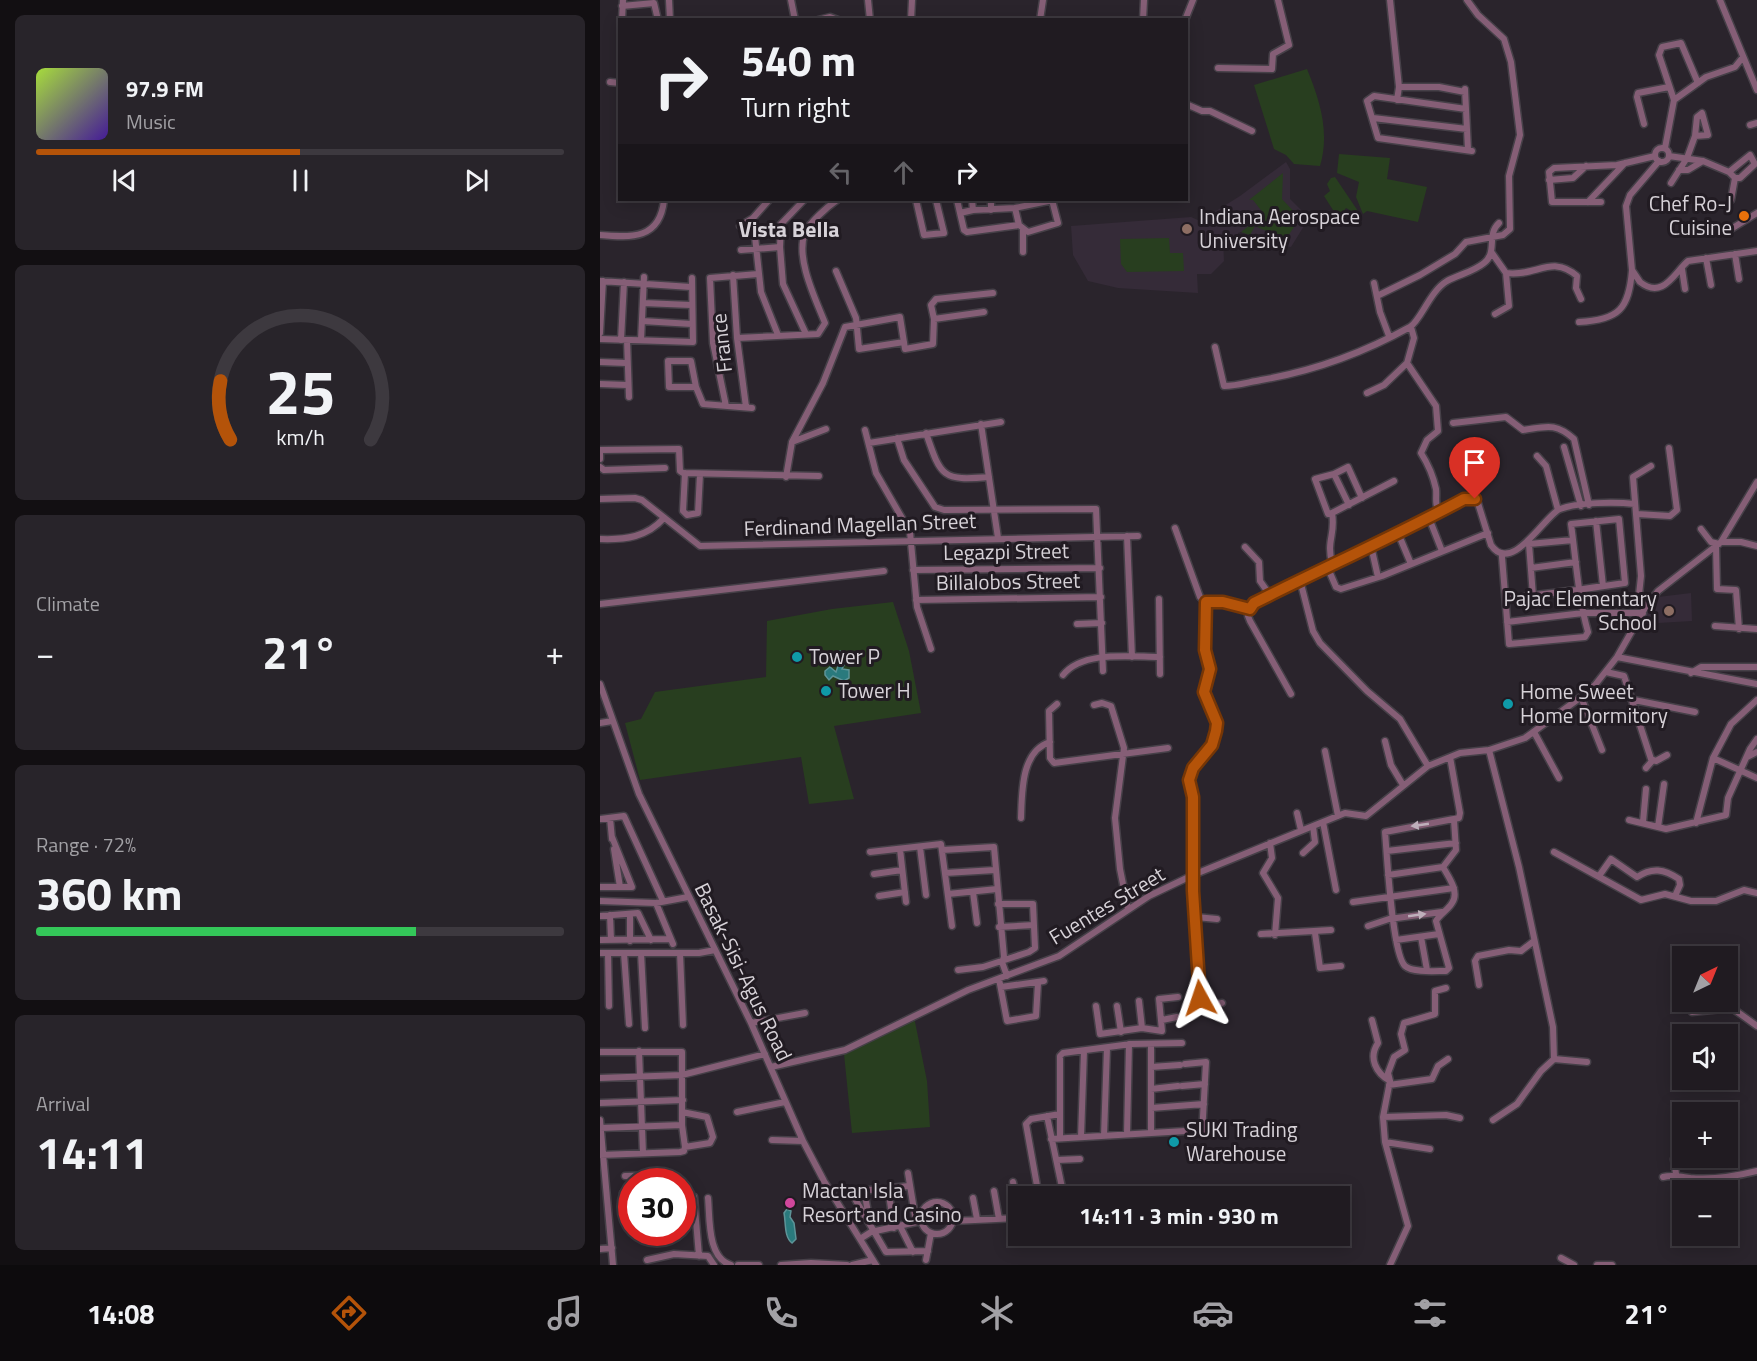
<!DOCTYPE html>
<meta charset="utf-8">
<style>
:root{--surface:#201b21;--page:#28242a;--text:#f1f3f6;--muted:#a2a1a5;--line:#3d393f;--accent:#b45309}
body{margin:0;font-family:"Titillium Web",sans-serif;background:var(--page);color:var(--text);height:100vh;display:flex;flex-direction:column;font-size:22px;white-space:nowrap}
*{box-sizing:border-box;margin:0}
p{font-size:20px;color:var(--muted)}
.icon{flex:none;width:33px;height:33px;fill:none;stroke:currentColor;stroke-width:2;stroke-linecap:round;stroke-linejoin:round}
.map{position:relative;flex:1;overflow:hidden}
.details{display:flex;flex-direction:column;gap:15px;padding:15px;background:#120f12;width:600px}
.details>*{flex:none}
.banner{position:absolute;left:18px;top:18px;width:570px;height:183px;border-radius:0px;box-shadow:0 3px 15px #0003,0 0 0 2px var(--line);background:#201b21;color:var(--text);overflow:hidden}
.needle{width:39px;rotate:43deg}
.tools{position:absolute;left:1072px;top:946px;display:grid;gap:12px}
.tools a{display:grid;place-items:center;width:66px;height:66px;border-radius:0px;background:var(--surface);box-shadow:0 3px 15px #0003,0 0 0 2px var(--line);font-size:30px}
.speed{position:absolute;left:18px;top:1168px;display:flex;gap:12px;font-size:30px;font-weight:700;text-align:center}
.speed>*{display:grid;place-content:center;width:78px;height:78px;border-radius:50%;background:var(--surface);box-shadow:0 3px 15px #0003,0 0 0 2px var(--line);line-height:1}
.speed .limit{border:9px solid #d22;background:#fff;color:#111}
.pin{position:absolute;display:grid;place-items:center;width:51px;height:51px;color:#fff;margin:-62px -26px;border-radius:50% 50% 50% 0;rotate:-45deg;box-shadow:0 0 6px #0007}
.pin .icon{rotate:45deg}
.me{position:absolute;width:66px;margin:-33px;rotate:355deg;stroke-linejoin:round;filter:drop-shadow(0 0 4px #0008)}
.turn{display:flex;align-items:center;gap:21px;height:126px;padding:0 24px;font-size:27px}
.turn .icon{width:78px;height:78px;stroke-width:2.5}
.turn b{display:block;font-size:42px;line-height:51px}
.lanes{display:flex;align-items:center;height:57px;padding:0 24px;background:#0003;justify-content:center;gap:30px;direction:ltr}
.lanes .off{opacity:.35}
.big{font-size:45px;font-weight:700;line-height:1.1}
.details .widget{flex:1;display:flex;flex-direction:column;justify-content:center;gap:9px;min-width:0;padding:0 21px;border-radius:9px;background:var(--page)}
.details .dial{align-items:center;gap:0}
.dial svg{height:156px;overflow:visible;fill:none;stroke:var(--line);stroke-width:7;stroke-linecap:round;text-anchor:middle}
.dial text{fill:var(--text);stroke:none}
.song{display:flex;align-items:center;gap:18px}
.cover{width:72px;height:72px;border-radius:9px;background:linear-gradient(135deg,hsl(80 70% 55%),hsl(260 70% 35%))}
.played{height:6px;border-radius:3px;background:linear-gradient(90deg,var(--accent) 50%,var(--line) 50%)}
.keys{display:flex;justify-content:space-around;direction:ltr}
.heat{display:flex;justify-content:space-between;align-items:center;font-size:33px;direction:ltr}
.charge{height:9px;border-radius:4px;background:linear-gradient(90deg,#34c759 72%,var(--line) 0)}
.trip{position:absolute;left:408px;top:1186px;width:342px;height:60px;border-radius:0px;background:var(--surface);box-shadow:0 3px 15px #0003,0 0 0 2px var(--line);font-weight:700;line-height:60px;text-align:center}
.tabs{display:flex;height:96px;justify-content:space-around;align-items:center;background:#0d0b0d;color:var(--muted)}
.tabs .icon{width:42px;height:42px}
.tabs .active{color:var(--accent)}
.tabs b{font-size:27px;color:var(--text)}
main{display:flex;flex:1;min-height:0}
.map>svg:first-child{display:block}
</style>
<main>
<section class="details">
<div class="widget">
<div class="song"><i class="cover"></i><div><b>97.9 FM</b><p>Music</p></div></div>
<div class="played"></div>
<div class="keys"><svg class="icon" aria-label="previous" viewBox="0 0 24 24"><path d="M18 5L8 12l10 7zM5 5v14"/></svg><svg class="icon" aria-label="pause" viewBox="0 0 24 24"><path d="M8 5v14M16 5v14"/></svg><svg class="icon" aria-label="next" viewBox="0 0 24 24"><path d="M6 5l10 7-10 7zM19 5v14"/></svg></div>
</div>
<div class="widget dial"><svg viewBox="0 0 100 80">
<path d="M14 69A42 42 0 1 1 86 69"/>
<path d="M14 69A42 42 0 0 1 9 39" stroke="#b45309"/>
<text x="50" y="56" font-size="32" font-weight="700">25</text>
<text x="50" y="72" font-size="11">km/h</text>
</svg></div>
<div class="widget"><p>Climate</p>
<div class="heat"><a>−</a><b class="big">21°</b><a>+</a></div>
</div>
<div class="widget"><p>Range · 72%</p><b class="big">360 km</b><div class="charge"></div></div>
<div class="widget"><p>Arrival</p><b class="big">14:11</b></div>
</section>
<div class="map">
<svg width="1157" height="1265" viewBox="0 0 1157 1265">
<rect width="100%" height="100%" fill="#2a242c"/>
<!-- built -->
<path fill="#352b38" d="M686,162L690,169V199L709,218L691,247L673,244L641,232L638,233L637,240H623L624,261L611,274H597L598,293L518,288L488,281L473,255L471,226L591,217L600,221L640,196Z
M1091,593L1092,621L1058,623L1044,617L1058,597Z"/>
<!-- green -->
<path fill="#283e1f" d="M707,69C720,101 730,132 720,166L694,164L686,155L674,149L654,85Z
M739,154L790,158L787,179L827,187L818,222L767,211L763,214L756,197L759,182L737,173Z
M683,173L682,199L700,218L684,242L676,245L678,236L655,226L650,235L641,232L664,214L653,200H649Z
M735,177L762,217L746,208L742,213L733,210L724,196L730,191L727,184L731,178Z
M569,238L570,253H583L584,271L527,272L521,264L520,239Z
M293,602L309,651L321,713L234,726L254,799L209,804L201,757L40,780L25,723L41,719L55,692L166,677L167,621L232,609Z
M314,1017L327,1081L330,1127L252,1133L244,1054Z"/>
<!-- water -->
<path fill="#2a7a7d" stroke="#5e9498" stroke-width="1.5" d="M240,651L247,660L242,669L249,670V678L244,681L233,676L229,680L225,675V671L230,667L236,672L239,663L234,660L222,664L221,657L226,653L235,654Z
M187,1209L191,1211L190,1217L194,1223L196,1239L192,1243C184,1237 186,1223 184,1213Z"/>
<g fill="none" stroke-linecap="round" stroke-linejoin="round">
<defs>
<path id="minor" d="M69,0L70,20
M191,0L195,20
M268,0L270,20
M790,0L799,87L797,100
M1120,0L1157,90
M22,6L54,3L58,20
M22,20L23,0
M218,20L230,17L238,20
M311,20L312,0
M440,20L443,0
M543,20L544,0
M585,20L593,0
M618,68L672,69L673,54L689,45L678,0
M10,82L20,83
M799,87H839L865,92
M865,89L868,150
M1074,100L1059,55L1062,47L1081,43L1098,83
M1074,100L1106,77L1135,67L1143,57
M586,104L602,111H610L652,131
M866,109L774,96L767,101L778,138L872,151
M1102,113L1108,135L1095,136L1097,117Z
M773,118L867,129
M1044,124L1037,97L1038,93L1069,87
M1150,125L1157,123
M1065,148L1074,100
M1055 155a7 7 0 1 1 14 0a7 7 0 1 1-14 0Z
M1150,155L1155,164L1140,178H1135L1129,172Z
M1069,156L1103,161L1129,172
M1059,161L1030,195L1026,206L1032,270L1040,282C1063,300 1074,273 1088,261L1157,251
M1079,170H1088L1103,161
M949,180L973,178L986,166
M1071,183L1087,158L1095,136
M204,200L181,224L180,247L183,284L206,334
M316,200L324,235L344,233L336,200
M357,200L364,230L367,232L419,225
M372,200L373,210
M391,200V210
M1131,200L1135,178
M988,202L1025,163
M1001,202H952L949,172L954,168L1017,165L1055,156
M415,208L419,225L428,232L458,223L452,200
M360,213L373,210L415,208L453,200
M153,218L161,292L178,335
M140,226L153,218L169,200
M1131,229L1157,213
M423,230V252
M0,235C32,238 60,239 64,200
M141,250L180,247
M892,253L906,273C937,277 952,254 977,276L976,288L981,299
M1135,254L1139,279
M1106,258L1111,285
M1082,269L1085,289
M236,271L256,318L259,349L304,342
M133,275L137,338L146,407
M0,281L91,287
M774,283L780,312L789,336
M777,296L820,275L855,254L866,242L903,235L910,229L909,176L920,135L911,62L904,39L878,15L867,0
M43,303L91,305
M895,314L909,306L906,273
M334,319L331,305L336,299L393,293
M42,321L92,324
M979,322C1019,320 1029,309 1032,270
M811,327L814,338L807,363L836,406L838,431L827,440L821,453C828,464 833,475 836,489C837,498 834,504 840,512
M0,333L3,281
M137,338L218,334L225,323C216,300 195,258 205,233C210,222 227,207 237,200
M0,339L93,342L92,278
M21,340L24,282
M27,340L29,397
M41,340L44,277
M615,347L624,386C636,386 649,382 661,380C714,371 763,353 810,327C821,320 830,291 847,281C860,274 873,272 884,263C898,252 886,235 899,223
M0,362L26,363
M0,384L27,385
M96,387H69L68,361H91L96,387L103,404L152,408
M767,393L784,385L807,363
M126,406L113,343L110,278L158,274
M853,423L906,417L923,430C946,427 955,422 974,439L989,505
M381,424L398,538
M265,430L276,473L310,532L317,607L331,649
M326,433C341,477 342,481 389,477
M297,438L304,460L335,507L344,510L496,509L503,671
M192,442L226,429
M269,443L401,422
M964,447L981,506
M0,450L79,449L80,471L83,473L219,476
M937,456L946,466L958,510
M0,459V450
M0,467L4,470L65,468
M85,473L83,511L87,515L98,513L100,474
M186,477L192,442L223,383L245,327L300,317L305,349L333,344L334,319L384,312
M0,499L35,498L42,500L100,546L538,536
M749,505L734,474L748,467L762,498
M732,513L728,514L715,479L734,474
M1037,514L1070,516L1077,510L1069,448
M829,518L842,551
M996,521L1003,586
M575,528L600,597L606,602H623L650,609
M1101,529L1111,542L1119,544
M798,533L811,564
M527,536L532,657
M0,539C26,540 47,537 64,518
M1121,542H1141L1157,546
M771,546L778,577
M645,547L659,562L660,581L670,595
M1116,547L1117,589L1136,590L1139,629
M902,557L909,644L985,637L988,632C978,597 976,560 971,524L1019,519L1025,583C985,589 946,595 906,598
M732,563C726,540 736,534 732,513L794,481
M727,566L736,587L741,589L782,576L888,533
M931,568L976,562
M313,570L500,568
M700,580L713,631L720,643L767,691L800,719L828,766
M933,596L929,544L973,540
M559,599L560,674
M316,600L501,597
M606,602L605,650L610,669L604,692L617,723L616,731L612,745L593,768L589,780L593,797V891L600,998L608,1005L622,1003
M0,604L284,571
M1045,608L1039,595L1041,576L1033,477L1051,466
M907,622L983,613H1043
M477,624L502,623
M1115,626L1157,629
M1017,657L1157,684
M1006,672L1024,676L1051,759L1056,761L1067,755
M1091,673L1101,667H1157
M463,675C483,650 531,657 560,657
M0,684L39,794L151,1023L203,1141L224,1181L276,1265
M691,694L650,621L648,616L654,603L864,499L877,500L891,545C912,576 945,515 960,509C978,502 1016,502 1035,504
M981,697L1002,750
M1034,700L1095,712
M457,704L449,711L450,758L454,763L568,748
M494,705L502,703L511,706L524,748L515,818L520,869L528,909
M0,723L12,721
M934,732L959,778
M785,741L791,765L803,785
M889,750L919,867L953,1027L954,1059L941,1071L917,1104L893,1120
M725,751L738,816
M850,757L860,813L859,818L785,832C787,854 792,954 805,966C813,973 836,971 846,971L849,968L836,921C840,914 848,910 852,903C860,892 848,876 843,867L856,850L854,820
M1147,757L1157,752
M1113,758L1157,778
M1046,768L1053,760
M697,813L701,830
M10,818L12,839
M421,818C422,792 421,751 450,742
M0,819L24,816L63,901
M1029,820L1066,829L1126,815L1128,798L1150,749L1157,739
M723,822L736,890
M1043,822L1046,789
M1096,823L1113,758L1131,724L1157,700
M1058,827L1064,784
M670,843L672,858L663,873L678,898L675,935
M320,847L326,895
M14,849L20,887
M300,849L306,902
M342,850L394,847L404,957L402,962L407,976
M787,851L856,843
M270,852L341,844L352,926
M954,852L1041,900L1065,894L1091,901H1116L1144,890L1157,893
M703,853L715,842L713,826
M345,873L395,870
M274,874L302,870
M788,875L843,867
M999,876L1011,859L1037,877C1052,867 1064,869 1079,879L1080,885L1075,896
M0,887H32L12,837
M373,892L377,923
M348,894L397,889
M279,896L305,892
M0,901L56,903L88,897
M753,902L854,888
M56,903L73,944
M30,914V941
M10,915L11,940
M0,916L38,913L51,940
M596,917L617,919
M768,926L789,919L842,912
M399,927L434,925
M715,933L720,968L741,966
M661,934L731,930
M821,937L827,970
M0,940L70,939
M796,940L839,934
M0,953H99L115,950
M8,953L9,1006
M24,953L29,1024
M41,953L45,1028
M80,953L83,1025
M358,970L383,967L429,952L435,948L433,904H398
M399,979L407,1021L436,1016L438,983
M879,985L875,961L878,956L909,950L921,951L934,941
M401,987L444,981
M539,1001L542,1028
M496,1006L500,1034L542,1028L562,1031L559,999L578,997
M517,1006L521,1032
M1092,1012L1132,1008L1157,1026
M562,1020L577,1017
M772,1020L778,1043C768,1058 776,1073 790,1081
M151,1023L205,1013
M39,1051L43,1153
M0,1052H82V1125L85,1147
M954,1059L987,1062
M585,1064L606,1062L602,1135
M171,1067L245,1050L368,990L459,956L549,896L593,875L745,813L766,816L828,766L860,753L889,750L925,738L981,697L995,685L1017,657L1045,608L1058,591L1121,542L1157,482
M551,1067L580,1065
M0,1078L82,1075L165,1054
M789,1085L832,1079L838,1066L848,1059
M582,1086L605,1084
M551,1089L578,1086
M0,1103L83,1100
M551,1108L604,1104
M82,1112L107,1117L113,1137L110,1143L85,1147
M137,1112L185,1102
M447,1116L464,1197
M783,1117L846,1115L860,1118
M0,1120L13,1265
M0,1128L82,1125
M551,1133V1044
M527,1134L529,1044
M504,1136L507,1048
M481,1137L484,1051
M460,1138V1056L463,1053L531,1044L582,1043
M451,1139L602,1130
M172,1140L203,1141
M785,1142L830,1149
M0,1155L80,1152L84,1151L85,1147
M1074,1159L1076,1174
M457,1160L480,1159
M308,1173L316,1222
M25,1176L68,1175V1182
M1063,1177C1074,1174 1079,1177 1090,1178C1112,1180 1137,1176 1157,1171
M413,1182L418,1206
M309,1186L251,1192L286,1252L328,1251
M288,1188L294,1228
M264,1190L269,1218
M394,1191L399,1219
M1088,1191L1090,1178
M23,1193L32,1192
M82,1197H94L99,1256
M439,1197L426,1124L431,1119L460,1114
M108,1198C110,1218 107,1258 131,1265
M373,1198L377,1219
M321 1218a16 16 0 1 1 32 0a16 16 0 1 1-32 0Z
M353,1221L418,1218
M300,1226L313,1252
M260,1239L271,1232L321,1221
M0,1249L12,1248
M961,1258L974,1265
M47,1260L74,1254L108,1256L114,1265
M326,1260L331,1233
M138,1265H159
M181,1265L211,1263L247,1265
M252,1265L273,1260
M790,1265L808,1226L785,1142L783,1117L790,1081L788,1073L794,1057L805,1050L801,1034L804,1023L835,1014V991L846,988
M997,1265H1012"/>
</defs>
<!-- minor casing -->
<use href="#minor" stroke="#464048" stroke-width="9"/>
<!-- minor -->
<use href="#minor" stroke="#855e76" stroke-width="6"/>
</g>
<!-- one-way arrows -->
<defs><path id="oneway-solid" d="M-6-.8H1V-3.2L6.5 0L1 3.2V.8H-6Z" transform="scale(1.5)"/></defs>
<g fill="#beafbb">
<use href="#oneway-solid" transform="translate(820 825) rotate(172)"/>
<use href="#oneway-solid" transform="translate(817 915) rotate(-8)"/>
</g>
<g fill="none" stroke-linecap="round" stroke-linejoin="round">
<defs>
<path id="route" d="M600,998L593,891V797L589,780L593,768L612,745L616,731L617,723L604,692L610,669L605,650L606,602H623L650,609L654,603C724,568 795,536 864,499H875"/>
</defs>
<!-- route casing -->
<use href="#route" stroke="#753606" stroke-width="15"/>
<!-- route -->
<use href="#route" stroke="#b45309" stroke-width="10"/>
</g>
<!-- markers -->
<circle fill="#e8710a" stroke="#211b22" stroke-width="2" cx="1144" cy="216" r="6"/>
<g fill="#8d6e63" stroke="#211b22" stroke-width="2">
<circle cx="587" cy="229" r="6"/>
<circle cx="1069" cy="611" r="6"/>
</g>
<g fill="#0f9aa8" stroke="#211b22" stroke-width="2">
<circle cx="197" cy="657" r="6"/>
<circle cx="226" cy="691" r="6"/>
<circle cx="908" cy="704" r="6"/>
<circle cx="574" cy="1142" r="6"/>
</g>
<circle fill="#d1479c" stroke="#211b22" stroke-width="2" cx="190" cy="1203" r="6"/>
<g text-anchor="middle" stroke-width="6" stroke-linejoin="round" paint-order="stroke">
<!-- poi labels -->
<g font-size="21" fill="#d7d2d8" stroke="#211b22" text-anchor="start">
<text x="1132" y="211" text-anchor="end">Chef Ro-J<tspan x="1132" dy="24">Cuisine</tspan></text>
<text x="599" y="224">Indiana Aerospace<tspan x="599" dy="24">University</tspan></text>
<text x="1057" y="606" text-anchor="end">Pajac Elementary<tspan x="1057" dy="24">School</tspan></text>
<text x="209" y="664">Tower P</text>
<text x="238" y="698">Tower H</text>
<text x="920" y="699">Home Sweet<tspan x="920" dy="24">Home Dormitory</tspan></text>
<text x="586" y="1137">SUKI Trading<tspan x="586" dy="24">Warehouse</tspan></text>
<text x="202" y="1198">Mactan Isla<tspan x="202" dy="24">Resort and Casino</tspan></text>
</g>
<!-- street labels -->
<g font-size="21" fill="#d7d2d8" stroke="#211b22">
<text transform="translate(122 343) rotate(-96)" y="7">France</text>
<text transform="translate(260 525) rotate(-2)" y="7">Ferdinand Magellan Street</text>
<text transform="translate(406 552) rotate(-1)" y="7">Legazpi Street</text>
<text transform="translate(408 582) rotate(-1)" y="7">Billalobos Street</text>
<text transform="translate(507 906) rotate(-31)" y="7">Fuentes Street</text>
<text transform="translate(143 972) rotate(64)" y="7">Basak-Sisi-Agus Road</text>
</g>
<!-- neighbourhood labels -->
<g font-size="22" font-weight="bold" fill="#d7d2d8" stroke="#211b22">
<text x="189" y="237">Vista Bella</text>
</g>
</g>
</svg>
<div class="tools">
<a><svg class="needle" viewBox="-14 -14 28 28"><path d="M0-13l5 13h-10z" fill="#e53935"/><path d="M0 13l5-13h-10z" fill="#a2a1a5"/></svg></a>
<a><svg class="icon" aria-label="sound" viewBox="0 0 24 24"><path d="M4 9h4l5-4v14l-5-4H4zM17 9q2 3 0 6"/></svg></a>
<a>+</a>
<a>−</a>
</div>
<div class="speed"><div class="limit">30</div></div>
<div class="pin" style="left:875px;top:499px;background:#d93025"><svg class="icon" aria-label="arrive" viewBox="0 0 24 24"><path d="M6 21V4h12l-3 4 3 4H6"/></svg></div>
<svg class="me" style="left:600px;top:998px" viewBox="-20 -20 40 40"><path d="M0-17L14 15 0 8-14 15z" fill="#b45309" stroke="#fff" stroke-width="4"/></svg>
<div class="trip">14:11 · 3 min · 930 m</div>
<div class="banner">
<div class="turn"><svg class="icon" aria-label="right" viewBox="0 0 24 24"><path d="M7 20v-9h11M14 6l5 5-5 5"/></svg><div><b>540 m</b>Turn right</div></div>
<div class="lanes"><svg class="icon off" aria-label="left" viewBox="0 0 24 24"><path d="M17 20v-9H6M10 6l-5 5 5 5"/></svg><svg class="icon off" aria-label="ahead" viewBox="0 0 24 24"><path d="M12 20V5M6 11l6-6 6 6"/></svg><svg class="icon" aria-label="right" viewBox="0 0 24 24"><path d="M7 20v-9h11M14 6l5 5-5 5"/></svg></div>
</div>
</div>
</main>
<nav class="tabs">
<b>14:08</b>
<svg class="icon active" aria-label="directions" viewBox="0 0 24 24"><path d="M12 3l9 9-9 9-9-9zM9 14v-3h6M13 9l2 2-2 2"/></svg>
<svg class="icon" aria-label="music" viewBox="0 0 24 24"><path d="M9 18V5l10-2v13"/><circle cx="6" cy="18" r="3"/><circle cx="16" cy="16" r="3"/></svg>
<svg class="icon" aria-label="phone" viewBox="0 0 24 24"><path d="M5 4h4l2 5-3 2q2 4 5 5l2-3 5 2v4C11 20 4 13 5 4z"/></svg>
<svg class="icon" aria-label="climate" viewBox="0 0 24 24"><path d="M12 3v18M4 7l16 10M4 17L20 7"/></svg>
<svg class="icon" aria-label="car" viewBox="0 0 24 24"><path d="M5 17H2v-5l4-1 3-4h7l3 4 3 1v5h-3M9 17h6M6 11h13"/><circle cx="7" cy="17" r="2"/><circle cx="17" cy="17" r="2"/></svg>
<svg class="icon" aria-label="filters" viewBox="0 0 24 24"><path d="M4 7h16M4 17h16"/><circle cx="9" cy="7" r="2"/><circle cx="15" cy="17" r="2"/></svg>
<b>21°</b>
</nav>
